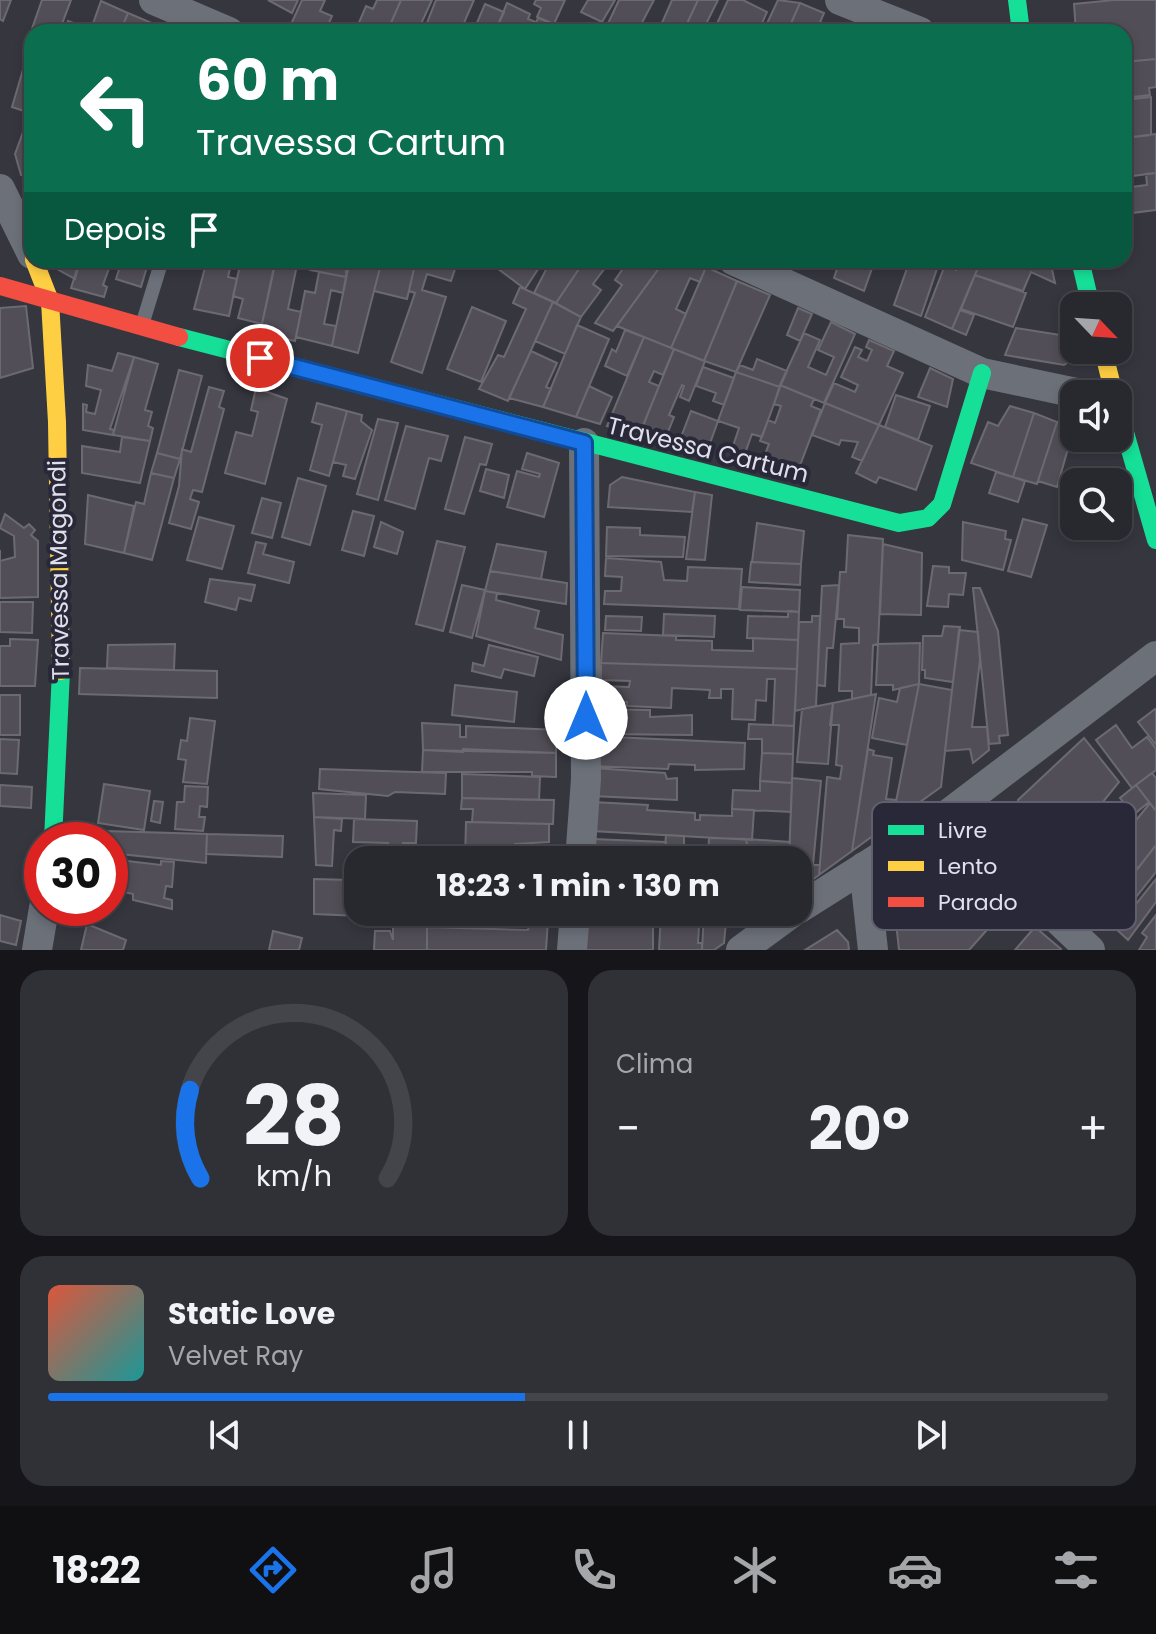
<!DOCTYPE html>
<html lang="pt">
<meta charset="utf-8">
<style>
:root{--surface:#28282f;--page:#303037;--text:#f1f3f6;--muted:#a5a6aa;--line:#44444b;--accent:#1a73e8}
body{margin:0;font-family:Poppins,sans-serif;background:var(--page);color:var(--text);height:100vh;display:flex;flex-direction:column;font-size:30px;white-space:nowrap}
*{box-sizing:border-box;margin:0}
p{font-size:26px;color:var(--muted)}
.icon{flex:none;width:44px;height:44px;fill:none;stroke:currentColor;stroke-width:2;stroke-linecap:round;stroke-linejoin:round}
.map{position:relative;height:950px;overflow:hidden}
.drawer{display:flex;flex-direction:column;gap:20px;padding:20px;background:#16161a;flex:1}
.drawer>*{flex:none}
.top-card{position:absolute;left:24px;top:24px;width:1108px;height:244px;border-radius:24px;box-shadow:0 4px 12px #0003,0 0 0 2px var(--line);background:#0b6e4f;color:#fff;overflow:hidden}
.needle{width:52px;rotate:115deg}
.buttons{position:absolute;left:1060px;top:292px;display:grid;gap:16px}
.buttons a{display:grid;place-items:center;width:72px;height:72px;border-radius:16px;background:var(--surface);box-shadow:0 4px 12px #0003,0 0 0 2px var(--line);font-size:40px}
.speed{position:absolute;left:24px;top:822px;display:flex;gap:16px;font-size:40px;font-weight:700;text-align:center}
.speed>*{display:grid;place-content:center;width:104px;height:104px;border-radius:50%;background:var(--surface);box-shadow:0 4px 12px #0003,0 0 0 2px var(--line);line-height:1}
.speed .limit{border:12px solid #d22;background:#fff;color:#111}
.pin{position:absolute;display:grid;place-items:center;width:68px;height:68px;color:#fff;margin:-34px;border:4px solid #fff;border-radius:50%;box-shadow:0 2px 8px #0007}
.me{position:absolute;width:88px;margin:-44px;rotate:0deg;stroke-linejoin:round;filter:drop-shadow(0 0 6px #0008)}
.turn{display:flex;align-items:center;gap:28px;height:168px;padding:0 40px;font-size:36px}
.turn .icon{width:104px;height:104px;stroke-width:2.5}
.turn b{display:block;font-size:56px;line-height:68px}
.then{display:flex;align-items:center;height:76px;padding:0 40px;background:#0003;gap:16px;font-size:30px}
.big{font-size:60px;font-weight:700;line-height:1.1}
.drawer .card{flex:1;display:flex;flex-direction:column;justify-content:center;gap:12px;min-width:0;padding:0 28px;border-radius:24px;background:var(--page)}
.drawer .dial{align-items:center;gap:0}
.dial svg{height:208px;overflow:visible;fill:none;stroke:var(--line);stroke-width:7;stroke-linecap:round;text-anchor:middle}
.dial text{fill:var(--text);stroke:none}
.song{display:flex;align-items:center;gap:24px}
.cover{width:96px;height:96px;border-radius:12px;background:linear-gradient(135deg,hsl(10 70% 55%),hsl(180 70% 35%))}
.played{height:8px;border-radius:4px;background:linear-gradient(90deg,var(--accent) 45%,var(--line) 45%)}
.keys{display:flex;justify-content:space-around;direction:ltr}
.heat{display:flex;justify-content:space-between;align-items:center;font-size:44px;direction:ltr}
.drawer .tiles{flex:1;display:grid;gap:20px;grid-template-columns:1fr 1fr}
.card:last-child{grid-column:span 2}
.trip{position:absolute;left:344px;top:846px;width:468px;height:80px;border-radius:24px;background:var(--surface);box-shadow:0 4px 12px #0003,0 0 0 2px var(--line);font-weight:700;line-height:80px;text-align:center}
.tabs{display:flex;height:128px;justify-content:space-around;align-items:center;background:#101013;color:var(--muted)}
.tabs .icon{width:56px;height:56px}
.tabs .current{color:var(--accent)}
.tabs b{font-size:36px;color:var(--text)}
.map>svg:first-child{display:block}
</style>
<div class="map">
<svg width="1156" height="950" viewBox="0 0 1156 950">
<rect width="100%" height="100%" fill="#36363f"/>
<!-- building -->
<path fill="#524e57" stroke="#6c6a71" stroke-width="2" d="M0,0H11L3,21L0,19Z
M42,0H71L59,32H32V38L29,37Z
M268,0H298L292,13Z
M302,0H325L320,11L332,16L325,32L288,31Z
M377,0H401L387,32H355L366,6L373,9Z
M401,0H432L420,26L425,28L423,32H387Z
M436,0H474L460,32H435L425,28Z
M536,0H565L554,24L537,17L541,8L534,4Z
M588,0H615L602,22L581,12Z
M619,0H654L637,32H604Z
M672,0H698L683,32H658Z
M698,0H718L702,32H683Z
M728,0H743L767,12L758,32H713Z
M778,0L800,3L787,32H763Z
M1114,0H1156V59L1124,62V32H1076L1074,4Z
M101,1L128,13L120,32H90Z
M507,3L530,14L528,19L536,22L532,32H495Z
M800,3L824,13L816,32L788,30Z
M485,4L504,12L495,32H473Z
M128,13L154,24L150,32H120Z
M538,18L568,30L567,32H532Z
M68,21L84,27L82,32H64Z
M32,39V108L30,113L12,107Z
M1156,59V87L1149,88L1150,95L1124,98V62Z
M1151,97V135L1124,138V100Z
M30,113L32,114V179L21,175L15,154Z
M1156,134V173L1124,177V138Z
M1156,173V210L1124,214V188L1147,185L1146,174Z
M53,260H80L75,279L57,269Z
M80,260H112L103,285L107,287L104,297L71,288Z
M122,260H149L141,287L116,279Z
M207,260H232L228,277L237,279L229,316L194,309Z
M250,260L275,262L262,324L238,318L243,299L233,296L241,261L249,263Z
M276,260H298L288,309L301,312L295,341L260,333Z
M312,260H346V277L310,270Z
M350,260H382L358,353L332,346Z
M382,260H416L407,299L374,291Z
M416,260L457,263L451,281L427,274L422,290L446,297L422,373L391,362L415,293L409,291Z
M486,260H544L525,289Z
M551,260H585L556,303L534,293Z
M585,260H611L593,284L601,290L581,317L556,303Z
M629,260H665L613,331L595,323L622,285L615,280Z
M665,260H690L706,267L700,282L690,278L676,309L686,314L671,348L617,326Z
M840,260H875L864,291L834,278Z
M910,260H940L921,316L894,305Z
M960,260L980,263L952,329L925,317L945,265L956,270Z
M981,260H1050L1055,283L1031,272L1023,291L975,275Z
M706,267L737,281L704,361L671,348Z
M319,272L346,277L343,293L331,290L324,324L336,326L332,346L296,337L305,291L315,293Z
M975,275L1026,293L1013,327L961,309Z
M737,281L770,295L736,372L704,361Z
M520,287L553,302L508,401L479,389L498,355L504,357L526,309L513,303Z
M553,302L581,317L565,354L535,341Z
M26,306L33,368L0,378V308Z
M472,307L506,321L481,382L447,369Z
M798,308L812,314L800,341L787,335Z
M960,310L974,315L966,335L952,329Z
M831,322L855,334L824,403L780,385L804,333L820,340L808,367L826,375L834,357L818,350Z
M577,325L609,339L576,417L543,407Z
M1016,328L1067,336L1070,361L1064,365L1005,355Z
M625,330L644,337L627,376L605,366L612,349L616,352Z
M644,337L674,349L663,375L654,371L649,382L659,386L639,436L607,426Z
M869,340L894,351L887,366L903,373L879,425L825,403L834,383L855,392L858,385L841,377L855,347L862,350L858,357L867,361L872,350L866,347Z
M674,349L705,361L689,401L680,397L684,386L682,385L669,415L674,417L666,437L642,428Z
M531,351L557,363L546,387L551,389L543,407L509,398Z
M118,353L134,357L110,429L114,430L113,435L83,430V404L87,405L86,412L95,414L101,390L86,386L88,365L112,371Z
M134,357L158,364L145,410L152,412L148,426L153,428L150,441L113,435Z
M757,359L787,371L780,387L736,372L740,365L753,370Z
M703,367L734,378L724,405L713,401L716,393L696,386Z
M930,368L953,379L947,407L918,397Z
M179,370L202,376L180,459L157,453Z
M736,372L780,387L762,437L752,434L744,456L731,452L739,428L718,421Z
M780,385L814,399L811,406L821,410L796,476L761,464L769,444L760,441L768,420L775,423L781,406L774,404Z
M589,386L612,397L600,424L576,417Z
M209,387L224,391L219,407L224,409L202,492L193,490L190,499L199,502L191,529L169,523L179,486L182,449L191,452Z
M256,388L287,399L265,484L225,473L236,432L252,436L258,412L251,410Z
M896,395L930,406L918,440L885,427Z
M317,403L347,411L329,476L310,470L322,425L312,422Z
M825,403L879,425L862,461L852,457L858,442L841,440L839,445L812,435Z
M1010,406L1034,413L1013,477L971,463L988,422L998,426Z
M347,411L362,415L361,421L372,430L355,479L343,476L346,465L333,462Z
M691,411L718,421L709,446L681,437Z
M1034,413L1057,422L1037,484L1013,477Z
M378,419L398,423L378,500L357,494Z
M1057,422L1074,428L1057,487L1038,481Z
M879,425L932,446L916,490L879,477L876,483L856,473Z
M406,426L448,436L441,461L429,458L415,509L385,500Z
M122,437L150,441L140,483L82,473V446L120,452Z
M465,437L492,444L486,465L480,464L464,514L445,509Z
M157,453L180,459L174,478L151,473Z
M527,453L559,463L544,517L507,507L517,471L539,477L540,474L522,469Z
M486,469L509,475L504,498L480,491Z
M996,472L1025,481L1018,502L989,493Z
M151,473L174,478L152,560L124,553L136,502L144,504Z
M622,477L695,492L692,512L608,507L610,485Z
M298,478L326,486L310,545L282,537Z
M695,492L712,495L705,560L686,559Z
M88,495L134,506L124,553L85,544Z
M262,498L281,503L272,538L252,533Z
M353,511L374,516L364,556L342,550Z
M5,514L24,528L29,524L35,530L31,535L38,541V597L0,598V550V561L15,557L14,536L0,528Z
M199,517L234,526L222,569L187,560Z
M1023,519L1047,525L1031,577L1008,571Z
M381,522L403,532L397,554L374,547Z
M963,522L1006,531L1005,539L1011,540L1003,570L962,560Z
M757,523L804,531L801,564L752,562Z
M607,527L640,528V535L685,537L683,557L606,556Z
M848,535L883,539L878,644L873,645L871,695L852,699V691H839L841,644L859,643V628L844,627V619H837L840,572H846Z
M437,541L465,547L443,631L416,624Z
M256,542L266,544L263,554L294,562L289,583L248,573Z
M497,544L546,552L541,579L490,571Z
M883,544L922,553L921,615L880,614Z
M606,558L661,562L664,580L687,581L688,567L742,569L739,609L604,604L605,591H621L622,577L605,576Z
M751,562L801,564L800,585L749,582Z
M933,566L949,567V573H966L963,595L949,594L948,607L927,606Z
M490,571L567,583L566,604L485,591Z
M210,579L255,585L251,601L239,598L236,610L205,602Z
M462,585L485,590L472,638L450,632Z
M839,585L833,648H827L825,686L817,685L822,586Z
M742,587L800,590L799,612L740,610Z
M973,588H980L998,631L1008,735L999,736L1000,743L989,744Z
M485,591L497,593L496,600L539,611L535,628L563,635L561,660L476,636Z
M0,602H33L32,633L0,632Z
M788,611L799,612L798,640L747,638L748,616L788,617Z
M664,614L715,616L714,637L663,635Z
M606,616L642,617L641,631L605,630Z
M812,616H820L816,706L795,711L799,622H812Z
M944,626L960,627L953,682L925,678V670H922L923,636H942Z
M959,630L978,632L980,660L972,727H987L989,750L973,763L970,749L945,751Z
M603,633L676,636V640L712,641V650L753,651V638L798,640L797,669L601,663Z
M10,639L38,640L35,686H0V646H10Z
M920,643L919,684L893,690V685H876L878,644Z
M175,644L174,670L107,668L108,645Z
M489,645L538,657L534,676L504,669L501,678L472,671L473,663L484,666Z
M601,663L797,669L794,726L773,725L775,679H767L766,701L756,700L755,720L732,719L733,689H721V698H709L710,690L672,688L671,708L627,706V702L599,701L600,686L629,687L630,681L601,680Z
M80,668L217,671V698L79,694Z
M919,684L907,745L872,738L879,698L897,702L900,688Z
M919,684L952,690L941,787L892,822Z
M455,685L517,692L514,722L452,715Z
M876,694L852,851L819,875L827,777L840,779L842,766L836,765L839,725H830L833,703Z
M0,695H20V735H0Z
M833,703L828,764L797,762L802,709Z
M597,709L650,710V717L692,715V735L597,734Z
M1155,709L1156,710V745L1138,722Z
M190,718L215,721L207,784L183,782L186,760L178,759L181,740L187,741Z
M422,723L460,725V737H466V726L557,730L556,753L423,750Z
M749,724L794,726L793,754L762,753V739H748Z
M1116,725L1132,748L1147,737L1156,749V770L1132,788L1096,740Z
M590,736L745,743L744,769L695,770V765L669,764L668,769L588,766Z
M1084,738L1119,782L1045,874L1017,857L1018,800Z
M0,739L19,740L17,774L0,773Z
M463,749L556,753V777L532,776V772H422L423,750L463,752Z
M868,749L874,751L873,755L892,758L886,799L896,800L892,822L852,851Z
M762,753L793,754L792,783L760,781Z
M594,768L665,773L667,779L677,778V800L592,796Z
M320,769L446,773L445,794L395,792L388,796L319,789Z
M1152,773L1156,778V811L1136,785Z
M462,774L540,777L539,800L462,798Z
M792,778L821,781L813,865H820L819,875L798,890V860H789Z
M760,781L792,783L791,812L732,809L733,790L760,791Z
M104,784L150,791L144,830L98,823Z
M0,785L32,787L31,808L0,806Z
M1136,785L1149,802L1133,815L1120,798Z
M185,786L208,787L207,807L200,806L199,817H205L203,831L175,829L177,802H184Z
M313,793L366,795L365,819L314,817Z
M462,798L554,800L553,824L472,822L473,809H461Z
M154,801L163,802L160,823L151,821Z
M593,802L648,805L647,810L695,813V820H700V815L732,816V809L754,810L752,840L592,831Z
M1150,803L1156,811V845L1138,868L1113,849Z
M314,817L342,819L341,831L334,830L332,866L316,865Z
M354,819L417,821L416,843H403V853H387L388,843L353,842Z
M466,822L549,824V842L515,844V853H497V860H465Z
M105,831L207,834L206,863L110,853V840H104Z
M207,834L283,836L282,857L206,854Z
M666,835L684,836V847H665Z
M709,838L746,839L750,860H708Z
M592,839L666,842L665,860H590Z
M746,839L790,842L789,860H750Z
M1156,845V872L1133,901L1136,904L1156,879V902L1128,940L1116,929L1129,912L1125,909L1117,920L1109,913L1105,919L1101,916Z
M957,852L1013,901L969,950H899L894,904Z
M110,859L161,865V861L174,862L172,887L166,886L164,898L172,900V909L133,900V894L110,889Z
M314,879L350,880L349,895H358L360,916L314,914Z
M527,912H548V920H526Z
M588,912H653V950H585Z
M661,912H700L698,943H702V950H659Z
M704,912H727L724,943L714,950H702Z
M0,915L21,921L16,945L0,941Z
M1156,915V950H1139L1147,937L1142,933Z
M529,920H548L546,950H427V927L528,930Z
M87,924L126,940L123,950H81Z
M393,926L427,927V950H374L375,931H390L393,940Z
M1035,927L1061,949L1060,950H1015Z
M837,930L848,942L849,950H805Z
M273,931L302,938L299,950H269Z"/>
<g fill="none" stroke-linecap="round" stroke-linejoin="round">
<!-- lane -->
<path stroke="#6b7079" stroke-width="14" d="M142,325L162,260"/>
<!-- street -->
<path stroke="#6b7079" stroke-width="30" d="M154,0L229,32
M840,0L920,32
M0,189L32,254
M733,260L982,373L1081,394
M947,815L1090,950
M580,860L586,779L584,443
M864,867L873,950
M798,909L947,815L1156,656
M37,950L44,908
M572,950L575,912
M741,950L793,912"/>
<!-- fast -->
<path stroke="#16e098" stroke-width="18" d="M1017,0L1021,32
M1080,260L1091,306
M179,337L899,523L928,518L942,504L982,373
M1118,408L1156,540
M53,840L61,671"/>
<!-- slow -->
<path stroke="#ffcf43" stroke-width="18" d="M34,260L50,301L57,422L61,671
M1103,350L1114,394"/>
<!-- jam -->
<path stroke="#f24e42" stroke-width="18" d="M0,286L179,337"/>
</g>
<g fill="none" stroke-linecap="round" stroke-linejoin="round">
<defs>
<path id="route" d="M260,358L584,443L586,718"/>
</defs>
<!-- route casing -->
<use href="#route" stroke="#114b97" stroke-width="20"/>
<!-- route -->
<use href="#route" stroke="#1a73e8" stroke-width="14"/>
</g>
<g text-anchor="middle" stroke-width="8" stroke-linejoin="round" paint-order="stroke">
<!-- street labels -->
<g font-size="24" fill="#e0e0ec" stroke="#292839">
<text transform="translate(708 450) rotate(14)" y="8">Travessa Cartum</text>
<text transform="translate(59 570) rotate(-91)" y="8">Travessa Magondi</text>
</g>
</g>
<!-- legend -->
<rect x="872" y="802" width="264" height="128" rx="12" fill="#292839" stroke="#605f6f" stroke-width="2"/>
<rect x="888" y="825" width="36" height="10" fill="#16e098"/>
<rect x="888" y="861" width="36" height="10" fill="#ffcf43"/>
<rect x="888" y="897" width="36" height="10" fill="#f24e42"/>
<g font-size="22" fill="#e0e0ec">
<text x="938" y="838">Livre</text>
<text x="938" y="874">Lento</text>
<text x="938" y="910">Parado</text>
</g>
</svg>
<div class="buttons">
<a><svg class="needle" viewBox="-14 -14 28 28"><path d="M0-13l5 13h-10z" fill="#e53935"/><path d="M0 13l5-13h-10z" fill="#a5a6aa"/></svg></a>
<a><svg class="icon" aria-label="sound" viewBox="0 0 24 24"><path d="M4 9h4l5-4v14l-5-4H4zM17 9q2 3 0 6"/></svg></a>
<a><svg class="icon" aria-label="search" viewBox="0 0 24 24"><circle cx="10" cy="10" r="6"/><path d="M15 15l6 6"/></svg></a>
</div>
<div class="speed"><div class="limit">30</div></div>
<div class="pin" style="left:260px;top:358px;background:#d93025"><svg class="icon" aria-label="arrive" viewBox="0 0 24 24"><path d="M6 21V4h12l-3 4 3 4H6"/></svg></div>
<svg class="me" style="left:586px;top:718px" viewBox="-20 -20 40 40"><circle r="19" fill="#fff"/><path d="M0-13L10 11 0 6-10 11z" fill="#1a73e8"/></svg>
<div class="trip">18:23 · 1 min · 130 m</div>
<div class="top-card">
<div class="turn"><svg class="icon" aria-label="left" viewBox="0 0 24 24"><path d="M17 20v-9H6M10 6l-5 5 5 5"/></svg><div><b>60 m</b>Travessa Cartum</div></div>
<div class="then">Depois<svg class="icon" aria-label="arrive" viewBox="0 0 24 24"><path d="M6 21V4h12l-3 4 3 4H6"/></svg></div>
</div>
</div>
<section class="drawer">
<div class="tiles">
<div class="card dial"><svg viewBox="0 0 100 80">
<path d="M14 69A42 42 0 1 1 86 69"/>
<path d="M14 69A42 42 0 0 1 10 35" stroke="#1a73e8"/>
<text x="50" y="56" font-size="32" font-weight="700">28</text>
<text x="50" y="72" font-size="11">km/h</text>
</svg></div>
<div class="card"><p>Clima</p>
<div class="heat"><a>−</a><b class="big">20°</b><a>+</a></div>
</div>
<div class="card">
<div class="song"><i class="cover"></i><div><b>Static Love</b><p>Velvet Ray</p></div></div>
<div class="played"></div>
<div class="keys"><svg class="icon" aria-label="previous" viewBox="0 0 24 24"><path d="M18 5L8 12l10 7zM5 5v14"/></svg><svg class="icon" aria-label="pause" viewBox="0 0 24 24"><path d="M8 5v14M16 5v14"/></svg><svg class="icon" aria-label="next" viewBox="0 0 24 24"><path d="M6 5l10 7-10 7zM19 5v14"/></svg></div>
</div>
</div>
</section>
<nav class="tabs">
<b>18:22</b>
<svg class="icon current" aria-label="directions" viewBox="0 0 24 24"><path d="M12 3l9 9-9 9-9-9zM9 14v-3h6M13 9l2 2-2 2"/></svg>
<svg class="icon" aria-label="music" viewBox="0 0 24 24"><path d="M9 18V5l10-2v13"/><circle cx="6" cy="18" r="3"/><circle cx="16" cy="16" r="3"/></svg>
<svg class="icon" aria-label="phone" viewBox="0 0 24 24"><path d="M5 4h4l2 5-3 2q2 4 5 5l2-3 5 2v4C11 20 4 13 5 4z"/></svg>
<svg class="icon" aria-label="climate" viewBox="0 0 24 24"><path d="M12 3v18M4 7l16 10M4 17L20 7"/></svg>
<svg class="icon" aria-label="car" viewBox="0 0 24 24"><path d="M5 17H2v-5l4-1 3-4h7l3 4 3 1v5h-3M9 17h6M6 11h13"/><circle cx="7" cy="17" r="2"/><circle cx="17" cy="17" r="2"/></svg>
<svg class="icon" aria-label="filters" viewBox="0 0 24 24"><path d="M4 7h16M4 17h16"/><circle cx="9" cy="7" r="2"/><circle cx="15" cy="17" r="2"/></svg>
</nav>
